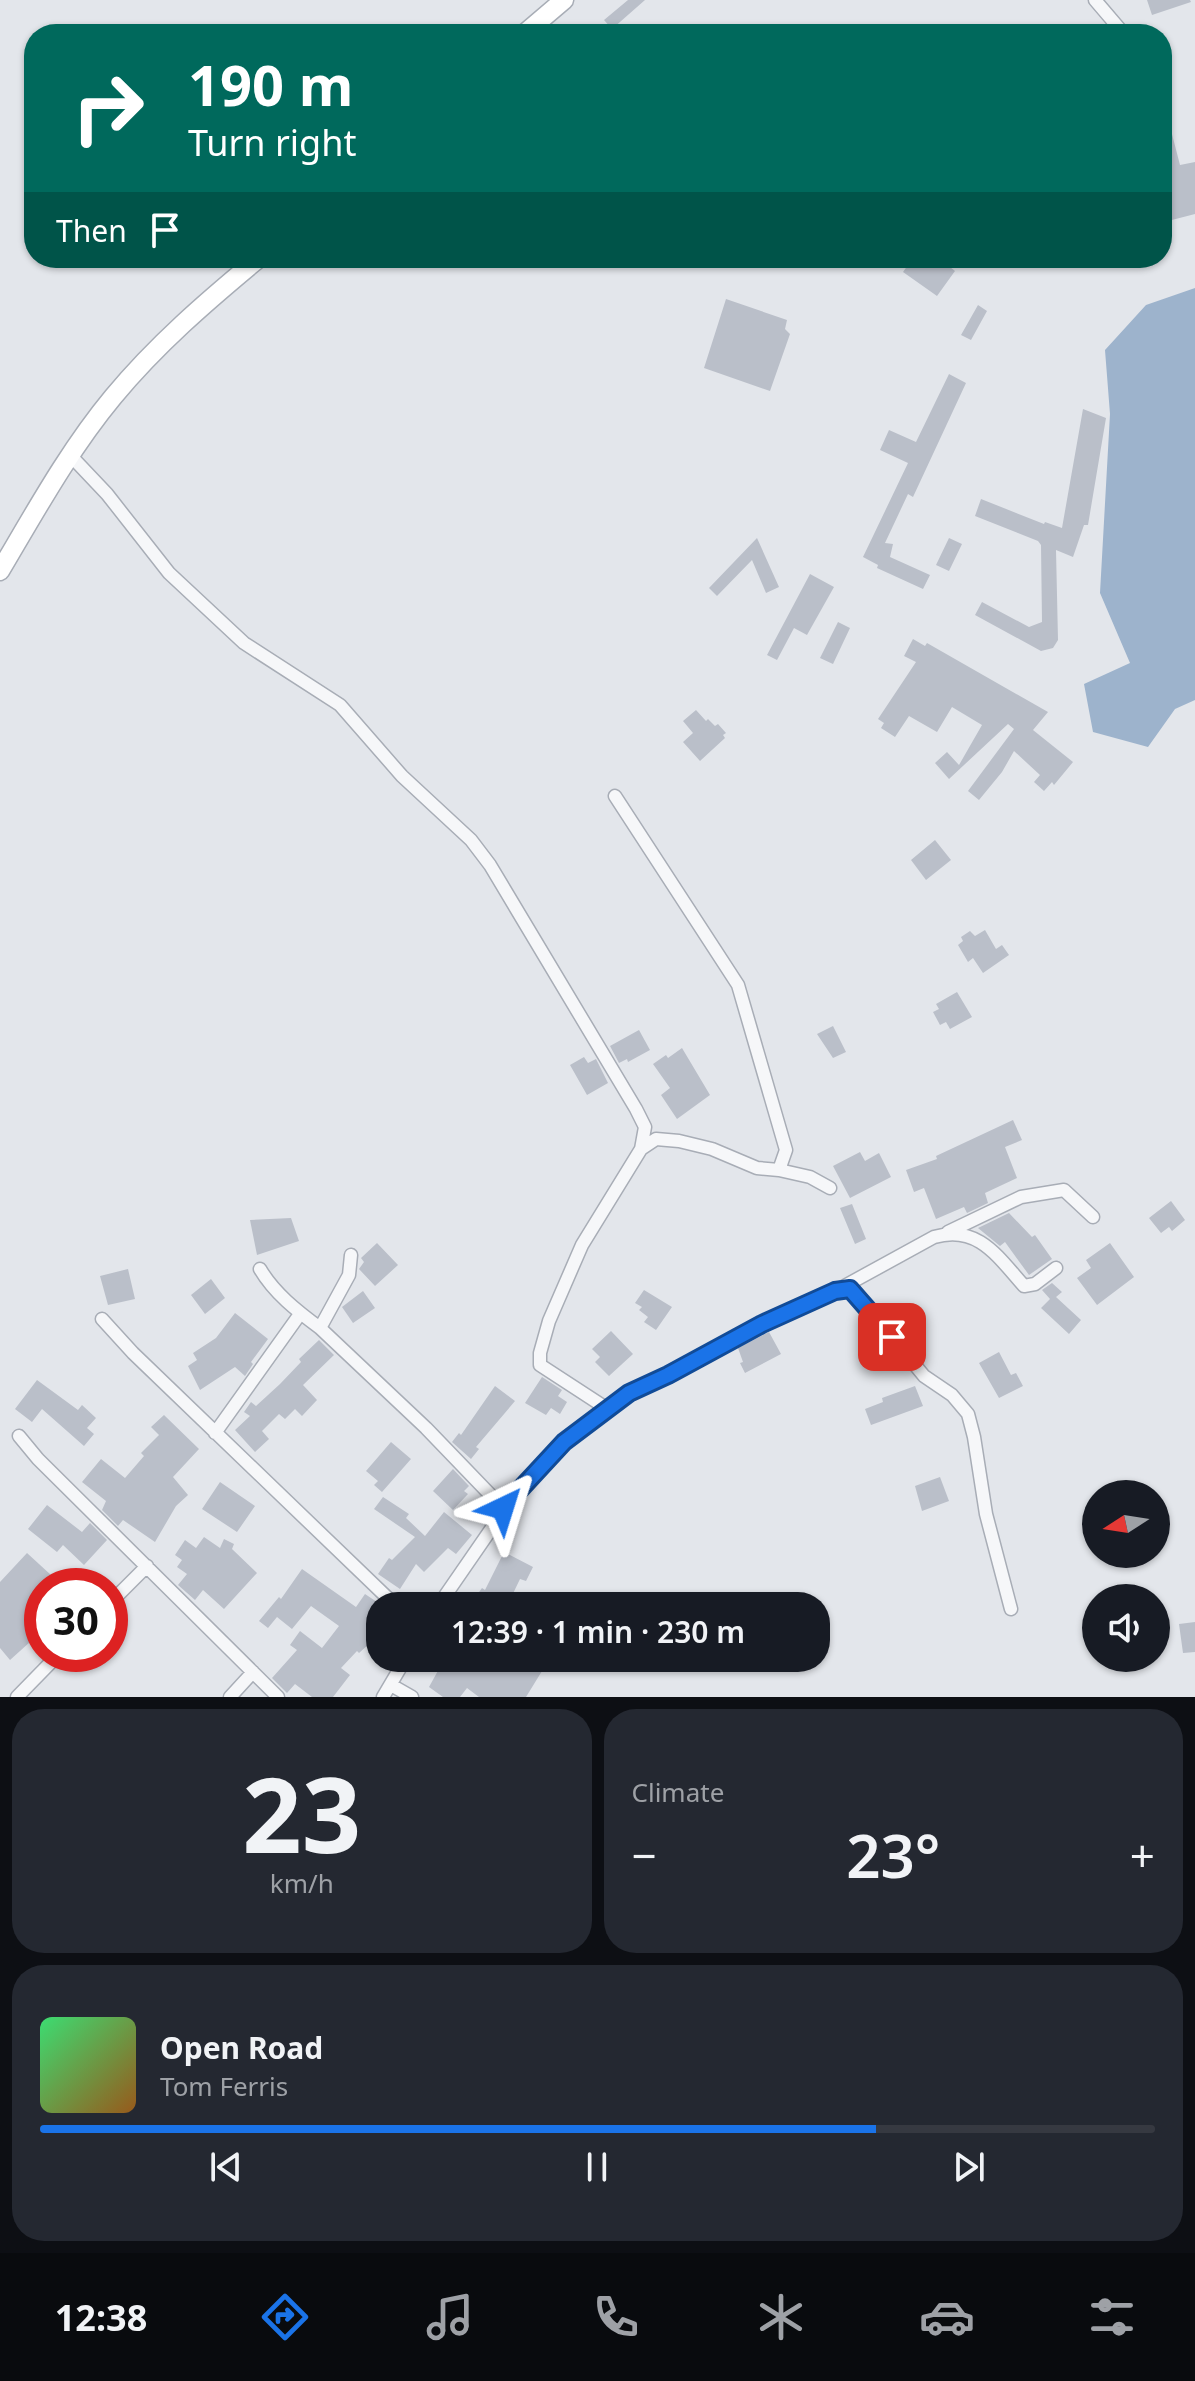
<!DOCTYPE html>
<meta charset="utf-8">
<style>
:root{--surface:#171b24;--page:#242831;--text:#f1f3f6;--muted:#9ea1a6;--line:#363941;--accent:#1a73e8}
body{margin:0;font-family:"Noto Sans",sans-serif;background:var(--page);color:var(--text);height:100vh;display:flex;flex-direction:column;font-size:30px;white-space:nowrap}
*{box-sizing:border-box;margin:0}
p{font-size:26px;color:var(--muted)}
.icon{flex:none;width:44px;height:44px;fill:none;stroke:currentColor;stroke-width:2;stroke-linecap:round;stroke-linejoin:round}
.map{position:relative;height:1697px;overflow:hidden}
.panel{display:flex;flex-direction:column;gap:12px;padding:12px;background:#0d0f14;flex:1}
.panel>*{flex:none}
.guide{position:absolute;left:24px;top:24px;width:1148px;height:244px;border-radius:32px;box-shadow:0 2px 6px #0004;background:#00695c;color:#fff;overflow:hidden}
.needle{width:52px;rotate:258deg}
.controls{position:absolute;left:1082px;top:1480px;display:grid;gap:16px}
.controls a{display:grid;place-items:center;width:88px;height:88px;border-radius:50%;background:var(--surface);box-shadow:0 2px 6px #0004;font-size:40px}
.speed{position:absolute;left:24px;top:1568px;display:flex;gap:16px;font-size:40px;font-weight:700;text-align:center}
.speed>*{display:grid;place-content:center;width:104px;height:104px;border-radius:50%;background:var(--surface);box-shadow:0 2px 6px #0004;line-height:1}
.speed .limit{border:12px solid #d22;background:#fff;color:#111}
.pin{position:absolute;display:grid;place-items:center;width:68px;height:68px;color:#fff;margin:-34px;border-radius:16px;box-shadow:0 4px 12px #0006}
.me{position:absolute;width:88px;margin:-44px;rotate:41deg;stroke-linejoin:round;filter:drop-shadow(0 0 6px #0008)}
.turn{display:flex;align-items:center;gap:28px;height:168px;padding:0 32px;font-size:36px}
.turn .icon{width:104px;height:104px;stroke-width:2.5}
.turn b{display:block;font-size:56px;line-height:68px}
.then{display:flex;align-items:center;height:76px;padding:0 32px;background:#0003;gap:16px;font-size:30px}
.big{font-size:60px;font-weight:600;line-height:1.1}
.panel .card{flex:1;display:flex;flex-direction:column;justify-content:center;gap:12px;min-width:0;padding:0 28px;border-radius:32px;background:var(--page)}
.panel .dial{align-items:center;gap:0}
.dial b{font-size:104px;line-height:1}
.song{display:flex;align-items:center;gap:24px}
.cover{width:96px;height:96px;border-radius:12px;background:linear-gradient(135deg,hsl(140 70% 55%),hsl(30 70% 35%))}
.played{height:8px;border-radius:4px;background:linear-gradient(90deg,var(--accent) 75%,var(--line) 75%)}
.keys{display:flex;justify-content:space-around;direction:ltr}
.heat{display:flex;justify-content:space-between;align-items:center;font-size:44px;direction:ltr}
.panel .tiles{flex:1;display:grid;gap:12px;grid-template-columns:1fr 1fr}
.card:last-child{grid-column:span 2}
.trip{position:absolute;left:366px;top:1592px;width:464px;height:80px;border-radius:32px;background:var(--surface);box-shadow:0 2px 6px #0004;font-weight:600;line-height:80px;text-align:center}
.tabs{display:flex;height:128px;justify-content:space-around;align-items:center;background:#090b0e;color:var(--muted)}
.tabs .icon{width:56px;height:56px}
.tabs .selected{color:var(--accent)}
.tabs b{font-size:36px;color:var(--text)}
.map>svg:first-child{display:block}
</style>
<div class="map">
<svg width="1195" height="1697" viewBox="0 0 1195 1697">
<rect width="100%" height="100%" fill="#e3e6eb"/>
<!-- water -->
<path fill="#9db3cc" d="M1195,288V700L1175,709L1148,747L1093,732L1084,684L1130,663L1100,593L1110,414L1105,350L1146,305Z"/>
<!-- building -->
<path fill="#babfc9" d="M628,0H645L612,29L604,20Z
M1147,0H1190L1191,2L1152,15Z
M1162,111H1166L1180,165L1195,162V214L1168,221L1162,196Z
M913,258H949L945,263L955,271L937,296L903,272Z
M726,299L787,320L785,329L790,334L770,391L704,368Z
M978,305L987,311L971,340L961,335Z
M949,374L966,383L913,497L908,494L885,543L893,544L890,557L930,575L923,589L877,568L878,565L863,557L908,463L880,450L889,430L916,442Z
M1083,409L1106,418L1088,525H1084L1073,557L1056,550L1058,640L1053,648L1041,651L975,615L982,602L1029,627L1042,622L1041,545L1038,541L975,516L981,499L1044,524L1045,522L1062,528Z
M757,538L779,587L766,593L752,560L717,596L709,588Z
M949,538L962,544L949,571L936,565Z
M810,574L834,587L807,635L794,628L777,660L767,655Z
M838,622L850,628L833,664L820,658Z
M913,639L925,646L927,643L1048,712L1033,730L1073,762L1054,785L1052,782L1044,791L1034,782L1040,775L1014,751L1002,772L979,800L968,791L1014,729L1008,724L949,779L935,763L947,752L959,765L982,725L952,707L937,732L909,716L895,737L881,728L884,723L878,719L916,662L904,656Z
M696,710L706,721L708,719L715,726L718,724L726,733L723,735L725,738L700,761L683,742L693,733L683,721Z
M935,840L951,860L926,880L911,860Z
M985,930L996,949L1002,945L1009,955L983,973L973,958L968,962L958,945L963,941L961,937L970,931L975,936Z
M957,992L972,1017L950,1029L946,1022L940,1025L933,1012L939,1009L936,1004Z
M833,1026L846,1052L833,1058L817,1034Z
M639,1030L650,1050L628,1062L627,1059L619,1063L610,1046Z
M682,1048L710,1095L677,1119L661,1095L670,1088L653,1064L666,1055L668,1058Z
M584,1057L588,1063L596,1059L608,1083L587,1095L570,1065Z
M1013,1120L1022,1140L1005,1147L1017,1178L985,1193L988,1203L967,1213L964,1207L936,1219L924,1188L914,1192L906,1170L937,1159L936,1156Z
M860,1152L865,1161L879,1153L891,1177L850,1198L833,1166Z
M1171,1201L1185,1220L1172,1231L1169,1227L1161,1233L1149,1218Z
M852,1204L866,1239L855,1244L840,1208Z
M1009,1213L1032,1237L1035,1235L1052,1259L1029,1275L1005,1242L1000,1246L978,1228Z
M291,1218L299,1241L257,1255L250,1220Z
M377,1243L398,1265L375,1286L359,1269L364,1262L361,1258Z
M1110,1243L1134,1277L1097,1305L1077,1278L1091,1268L1086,1260Z
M128,1269L135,1299L108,1305L100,1276Z
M211,1279L225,1298L205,1314L191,1295Z
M1052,1283L1062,1292L1056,1297L1081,1320L1069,1334L1041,1308L1050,1299L1042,1290Z
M644,1290L672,1307L656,1330L644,1322L648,1317L639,1310L642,1307L635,1303Z
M363,1291L375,1308L353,1323L342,1307Z
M235,1313L268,1339L251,1362L253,1364L245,1376L235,1367L200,1390L188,1366L197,1360L193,1353L216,1338Z
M611,1331L633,1354L609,1376L595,1362L600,1357L592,1349Z
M769,1332L781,1354L745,1373L740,1363L743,1362L738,1348Z
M319,1340L334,1355L303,1385L317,1400L302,1416L295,1409L285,1419L279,1414L262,1431L269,1439L255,1452L235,1430L250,1416L244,1412L251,1402L256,1406L280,1384L301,1362L299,1359Z
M999,1352L1011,1375L1016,1373L1023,1386L999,1398L979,1363Z
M542,1377L562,1390L558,1396L567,1402L560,1414L551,1408L546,1415L525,1403Z
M37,1380L78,1410L82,1405L96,1418L87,1428L94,1434L84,1446L42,1409L32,1422L15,1409Z
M495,1386L515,1401L476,1447L479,1449L471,1459L452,1442L459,1433L461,1435Z
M915,1386L923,1406L871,1425L865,1409L883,1402L882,1398Z
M164,1415L199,1449L173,1477L188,1495L176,1506L155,1542L123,1520L118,1526L102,1510L106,1501L82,1482L101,1459L125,1478L144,1456L141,1453L159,1435L151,1427Z
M391,1442L411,1459L382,1492L374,1485L378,1481L366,1471Z
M453,1469L469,1486L464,1491L468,1494L453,1510L433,1491Z
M940,1477L949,1501L922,1511L915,1486Z
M220,1482L255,1506L237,1532L202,1509Z
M383,1497L409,1514L406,1518L425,1536L444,1512L472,1535L456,1554L448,1548L424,1572L416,1564L400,1589L378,1574L389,1558L392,1560L415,1537L374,1509Z
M47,1505L82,1532L90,1523L107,1540L84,1565L63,1545L57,1552L28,1529Z
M204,1537L220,1548L224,1539L234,1544L232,1549L257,1573L224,1609L203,1590L195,1600L178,1585L187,1574L177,1567L182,1560L175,1555L185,1540L196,1548Z
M504,1552L533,1567L526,1581L520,1579L507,1606H469L482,1588L485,1590Z
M27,1553L63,1586H42V1655L30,1642L10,1660L0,1648V1582Z
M302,1569L356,1607L365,1594L380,1604V1618L370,1634L372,1636L367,1642L369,1644L359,1653L357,1651L341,1668L350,1675L333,1697H312L295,1684L287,1693L272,1678L297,1650L290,1645L300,1631L322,1648L339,1626L311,1606L292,1629L277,1617L268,1628L259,1621L279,1597L281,1599Z
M1195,1622V1652L1183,1653L1179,1624Z
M445,1658H484L504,1672L512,1658H550L526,1697H479L467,1688L460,1697H443L429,1687Z"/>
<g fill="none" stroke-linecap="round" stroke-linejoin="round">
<defs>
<path id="street" d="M1095,0L1124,34
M71,456L107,494L169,573L244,643L340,705L402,776L471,840L490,865L636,1109L645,1127L641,1149
M615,796L738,985L786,1150L779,1170
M948,1232L1021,1197L1064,1190L1093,1217
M260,1269C274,1293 297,1311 320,1328L426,1428L503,1508
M841,1288L934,1237C978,1224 998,1257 1024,1286L1035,1284L1056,1268
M102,1319L133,1353L396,1606
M320,1328L349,1275L351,1255
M606,1408L540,1365V1353L549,1321L582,1245L641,1149L656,1139L679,1141L712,1149L757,1168L779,1170L810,1177L830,1188
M215,1433L300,1314
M19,1436L38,1459L278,1697
M110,1603L147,1566
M438,1606L516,1493L564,1442L606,1408L629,1393L668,1375L762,1324L835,1291L850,1289L860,1298L924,1376L952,1395L968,1414L974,1437L986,1514L1011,1609
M391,1685L412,1697
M17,1697L59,1654
M230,1697L253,1672
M383,1697L406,1658"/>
<path id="secondary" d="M524,34L564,0
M0,571C35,512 69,450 113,397C156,345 207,301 259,258"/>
</defs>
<!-- street casing -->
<use href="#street" stroke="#a8adb6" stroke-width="15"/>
<!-- secondary casing -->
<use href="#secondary" stroke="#a8adb6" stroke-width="21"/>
<!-- street -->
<use href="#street" stroke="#f6f7f9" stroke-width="12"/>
<!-- secondary -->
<use href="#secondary" stroke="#fff" stroke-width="18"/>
</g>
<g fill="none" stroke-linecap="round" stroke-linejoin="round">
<defs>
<path id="route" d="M503,1508L564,1442L629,1393L668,1375L762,1324L835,1291L850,1289L892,1337"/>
</defs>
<!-- route casing -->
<use href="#route" stroke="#114b97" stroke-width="20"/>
<!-- route -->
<use href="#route" stroke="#1a73e8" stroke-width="14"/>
</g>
</svg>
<div class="controls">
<a><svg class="needle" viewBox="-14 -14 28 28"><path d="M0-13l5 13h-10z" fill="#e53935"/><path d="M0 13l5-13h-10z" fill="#9ea1a6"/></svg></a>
<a><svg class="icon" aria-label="sound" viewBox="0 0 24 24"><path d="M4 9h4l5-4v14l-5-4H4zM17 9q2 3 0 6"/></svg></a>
</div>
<div class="speed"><div class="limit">30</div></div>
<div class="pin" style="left:892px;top:1337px;background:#d93025"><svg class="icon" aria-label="arrive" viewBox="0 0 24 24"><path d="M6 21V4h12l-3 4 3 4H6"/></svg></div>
<svg class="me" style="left:503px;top:1508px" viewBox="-20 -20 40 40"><path d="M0-17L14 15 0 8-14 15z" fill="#1a73e8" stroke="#fff" stroke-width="4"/></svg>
<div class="trip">12:39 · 1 min · 230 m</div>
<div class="guide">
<div class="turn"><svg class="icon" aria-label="right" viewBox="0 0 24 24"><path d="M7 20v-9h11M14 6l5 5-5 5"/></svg><div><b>190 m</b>Turn right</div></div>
<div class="then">Then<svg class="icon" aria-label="arrive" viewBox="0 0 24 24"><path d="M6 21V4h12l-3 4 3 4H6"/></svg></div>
</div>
</div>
<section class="panel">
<div class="tiles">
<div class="card dial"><b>23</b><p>km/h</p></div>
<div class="card"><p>Climate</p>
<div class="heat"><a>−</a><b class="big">23°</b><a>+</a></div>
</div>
<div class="card">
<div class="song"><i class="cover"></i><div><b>Open Road</b><p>Tom Ferris</p></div></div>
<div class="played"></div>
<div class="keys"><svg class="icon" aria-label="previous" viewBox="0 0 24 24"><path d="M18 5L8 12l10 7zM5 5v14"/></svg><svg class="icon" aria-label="pause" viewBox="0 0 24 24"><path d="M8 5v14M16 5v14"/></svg><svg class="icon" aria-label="next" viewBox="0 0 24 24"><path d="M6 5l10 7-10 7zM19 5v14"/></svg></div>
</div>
</div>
</section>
<nav class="tabs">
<b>12:38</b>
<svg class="icon selected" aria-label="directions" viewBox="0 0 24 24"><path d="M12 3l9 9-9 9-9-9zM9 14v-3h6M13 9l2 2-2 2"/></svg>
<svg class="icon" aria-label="music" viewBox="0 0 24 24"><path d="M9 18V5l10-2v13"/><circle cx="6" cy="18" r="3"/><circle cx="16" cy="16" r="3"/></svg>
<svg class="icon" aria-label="phone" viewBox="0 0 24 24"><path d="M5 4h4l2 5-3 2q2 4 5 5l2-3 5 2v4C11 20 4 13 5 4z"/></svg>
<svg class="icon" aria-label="climate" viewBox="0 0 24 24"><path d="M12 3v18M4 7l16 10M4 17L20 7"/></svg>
<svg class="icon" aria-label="car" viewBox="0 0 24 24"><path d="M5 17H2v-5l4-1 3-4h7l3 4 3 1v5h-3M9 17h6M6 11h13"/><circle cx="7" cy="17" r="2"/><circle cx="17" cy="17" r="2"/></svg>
<svg class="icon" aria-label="filters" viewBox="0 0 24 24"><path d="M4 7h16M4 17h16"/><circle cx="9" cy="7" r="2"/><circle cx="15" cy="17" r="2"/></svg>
</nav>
